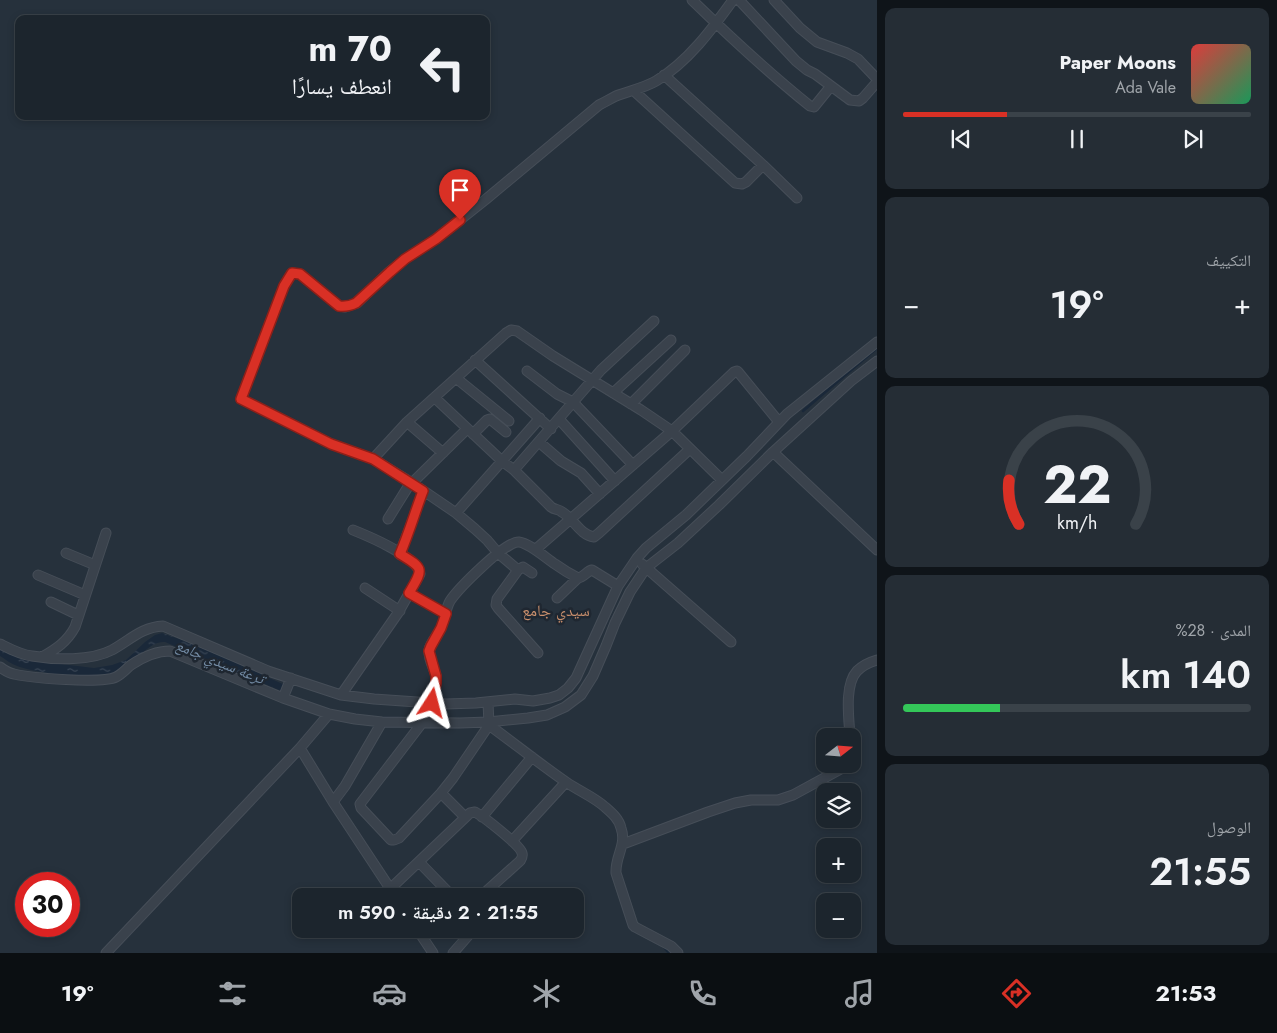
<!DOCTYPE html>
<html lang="ar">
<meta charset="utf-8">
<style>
:root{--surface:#1c252d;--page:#252d35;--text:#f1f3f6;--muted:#a0a5aa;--line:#3a4249;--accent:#d93025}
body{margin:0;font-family:Jost,"Noto Naskh Arabic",sans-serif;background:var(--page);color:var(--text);direction:rtl;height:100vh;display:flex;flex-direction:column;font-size:19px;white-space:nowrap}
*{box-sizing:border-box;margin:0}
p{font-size:16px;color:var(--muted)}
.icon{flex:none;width:28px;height:28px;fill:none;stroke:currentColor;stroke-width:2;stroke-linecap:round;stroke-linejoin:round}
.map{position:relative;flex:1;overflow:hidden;direction:ltr}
.details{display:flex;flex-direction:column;gap:8px;padding:8px;background:#0f1419;width:400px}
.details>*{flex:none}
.banner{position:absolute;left:15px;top:15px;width:475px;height:105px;border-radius:10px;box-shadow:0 2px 8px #0003,0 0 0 1px var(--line);direction:rtl;background:#1c252d;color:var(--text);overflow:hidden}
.needle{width:32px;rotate:73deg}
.buttons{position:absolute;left:816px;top:728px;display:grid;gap:10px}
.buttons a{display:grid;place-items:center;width:45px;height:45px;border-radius:10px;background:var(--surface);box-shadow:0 2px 8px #0003,0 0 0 1px var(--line);font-size:25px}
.speed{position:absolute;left:15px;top:872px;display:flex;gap:10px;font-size:25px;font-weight:700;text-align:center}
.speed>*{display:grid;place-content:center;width:65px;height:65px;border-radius:50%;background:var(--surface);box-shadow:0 2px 8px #0003,0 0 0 1px var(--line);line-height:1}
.speed .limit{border:8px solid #d22;background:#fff;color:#111}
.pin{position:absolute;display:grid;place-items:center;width:42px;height:42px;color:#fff;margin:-51px -21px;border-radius:50% 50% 50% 0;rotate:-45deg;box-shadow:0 0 5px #0007}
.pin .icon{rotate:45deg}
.me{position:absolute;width:55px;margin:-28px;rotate:9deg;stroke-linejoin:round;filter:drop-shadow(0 0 4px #0008)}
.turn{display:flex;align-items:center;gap:18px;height:105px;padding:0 15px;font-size:22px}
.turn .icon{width:65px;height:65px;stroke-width:2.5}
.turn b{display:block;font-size:35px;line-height:42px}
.big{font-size:38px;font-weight:600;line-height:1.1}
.details .tile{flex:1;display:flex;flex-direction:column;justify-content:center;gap:8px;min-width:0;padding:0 18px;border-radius:10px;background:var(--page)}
.details .dial{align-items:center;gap:0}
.dial svg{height:130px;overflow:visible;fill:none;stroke:var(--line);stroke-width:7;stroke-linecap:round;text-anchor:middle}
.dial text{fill:var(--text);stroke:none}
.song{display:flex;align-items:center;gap:15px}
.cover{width:60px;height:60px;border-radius:8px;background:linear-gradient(135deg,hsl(0 70% 55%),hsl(150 70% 35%))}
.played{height:5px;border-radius:2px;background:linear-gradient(90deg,var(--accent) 30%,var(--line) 30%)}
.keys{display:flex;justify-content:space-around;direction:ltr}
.heat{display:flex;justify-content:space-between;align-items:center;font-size:28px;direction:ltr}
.charge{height:8px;border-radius:4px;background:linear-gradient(90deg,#34c759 28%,var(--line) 0)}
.trip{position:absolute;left:292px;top:888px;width:292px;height:50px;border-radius:10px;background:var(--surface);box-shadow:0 2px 8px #0003,0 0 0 1px var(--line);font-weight:600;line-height:50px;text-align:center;direction:rtl}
.tab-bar{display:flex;height:80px;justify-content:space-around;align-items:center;background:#0b0f12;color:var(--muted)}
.tab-bar .icon{width:35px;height:35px}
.tab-bar .current{color:var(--accent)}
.tab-bar b{font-size:22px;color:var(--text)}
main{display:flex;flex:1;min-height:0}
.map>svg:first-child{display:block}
</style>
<main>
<section class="details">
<div class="tile">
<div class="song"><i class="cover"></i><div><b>Paper Moons</b><p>Ada Vale</p></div></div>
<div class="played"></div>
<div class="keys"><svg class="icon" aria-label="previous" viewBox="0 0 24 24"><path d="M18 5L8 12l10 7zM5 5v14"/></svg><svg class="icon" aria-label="pause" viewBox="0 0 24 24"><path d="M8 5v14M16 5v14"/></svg><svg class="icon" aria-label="next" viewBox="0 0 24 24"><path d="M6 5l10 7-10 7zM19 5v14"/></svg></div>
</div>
<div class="tile"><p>التكييف</p>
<div class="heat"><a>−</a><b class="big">19°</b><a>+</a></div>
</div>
<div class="tile dial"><svg viewBox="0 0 100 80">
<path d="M14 69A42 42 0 1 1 86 69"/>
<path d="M14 69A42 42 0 0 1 8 42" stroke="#d93025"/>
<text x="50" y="56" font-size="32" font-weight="700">22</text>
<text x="50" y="72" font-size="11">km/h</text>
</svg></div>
<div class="tile"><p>المدى · 28%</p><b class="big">140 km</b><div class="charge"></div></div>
<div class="tile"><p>الوصول</p><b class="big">21:55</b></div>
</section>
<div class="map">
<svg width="877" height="953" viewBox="0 0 877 953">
<defs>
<pattern id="water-ripples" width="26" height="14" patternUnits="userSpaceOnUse" patternTransform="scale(1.25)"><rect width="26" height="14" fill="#1a2839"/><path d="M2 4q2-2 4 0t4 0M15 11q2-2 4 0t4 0" fill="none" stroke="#394554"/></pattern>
</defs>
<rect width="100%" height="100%" fill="#26313c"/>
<!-- water -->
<path fill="url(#water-ripples)" d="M162,633L196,645L285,685L286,693L165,642C148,641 137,662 124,669C119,671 114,674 109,675C90,680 35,673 17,666C11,664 5,659 0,656V647L21,657L53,663L94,668L112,665L126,660L145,642L155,635Z"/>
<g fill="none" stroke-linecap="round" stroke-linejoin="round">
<!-- stream -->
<path stroke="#1a2839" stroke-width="2.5" d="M803,411L877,348
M663,946L669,953"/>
<defs>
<path id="minor" d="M692,0C730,37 769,73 810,106L814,107L831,86
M739,0L796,61L807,70L815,74L850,100L859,101L863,98L877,82
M774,0L800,28L817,42L847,53L858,59L877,79
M664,75L763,165L797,198
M634,91L735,183L742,184L746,182L763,165
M475,360L551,429
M527,371L557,394L573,402L633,465
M456,378L509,421
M613,393L671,340
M435,398L502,461L514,470L551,507C555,510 559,509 562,512C574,519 580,535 594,537L599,533L690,449
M631,404L685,350
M559,419L615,481
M407,422L443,453
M473,434L487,420L490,419L506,432
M539,442L561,461L581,473L600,494
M773,452L877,550
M373,459L407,422L506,333L511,330L517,331L553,356L641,410L672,431L722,480
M514,470L601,370L654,321
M412,483L467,429
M456,513L540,418
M388,519L411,482
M536,549L672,431L734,372L737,371L739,373L779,422
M66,553L95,565
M399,554C409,533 415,512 423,491
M642,564L731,642
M518,570L497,599L496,605L498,608L538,653
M532,573L523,567L518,570L498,553L487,540L475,529L456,513L412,483L373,459L331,444L241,399L284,286L292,273L300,274L339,306L345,307L357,303L389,272L405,259L436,239L485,200L599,105C605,102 610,99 616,96C629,91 644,88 656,81C688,62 712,29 733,0
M38,575L85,595
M365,588L400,611
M409,593L446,614
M557,598L578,578
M51,602L78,615
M0,644C10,649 21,655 32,656C56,660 91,661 112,650C130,640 142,627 163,626L268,671L341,695L374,699L446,704L476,703L515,699L533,701L550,698L559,695L568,688L576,678L618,586L637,558L646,548L686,515L747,456L787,414L877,342
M42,657C56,649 67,642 75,627L106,533
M0,667C4,670 8,673 14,674C31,678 102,684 116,677C122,674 126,669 131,665C143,657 156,651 170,651L283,698L329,714L355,719L382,722L460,723L488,722L528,718L547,715L565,707L581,695L593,676L606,646L615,623L630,592L646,568L678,543L719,505L773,452L851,381L877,361
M341,695L398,613L420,574C418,557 368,536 353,530
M283,698L291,678
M432,703C434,694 437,685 436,676C434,668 428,659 429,650C430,643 437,636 440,630C445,621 445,610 450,601C458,589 505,541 519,542C529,543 546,558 555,564C562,569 570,574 578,578C584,577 587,571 592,570L618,586
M422,723L360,804L361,808L391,840H394L399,838L441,793L453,778L489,725L488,702
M489,725C515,744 540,764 566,782C579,791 594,797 605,807C612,813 619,819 621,828C627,845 615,856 616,873L633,925L635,927L671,946L678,953
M850,736C849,719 844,685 857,671C862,666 870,662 877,660
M300,748L333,802L395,896
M441,793L465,817
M333,802L345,786L382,722
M482,817L532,757
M512,841L566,782
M623,844L708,812L735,803L751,800H778L793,795L850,764
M419,862L452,896
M390,889L470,813L475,812C484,817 520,845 522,853C523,857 522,858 520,861L481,896
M417,929L433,953
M106,953L300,748L329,714
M453,953L474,929"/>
</defs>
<!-- minor casing -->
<use href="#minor" stroke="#464e58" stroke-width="11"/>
<!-- minor -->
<use href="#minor" stroke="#3a424c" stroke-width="9"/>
</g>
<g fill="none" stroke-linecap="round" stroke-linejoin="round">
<defs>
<path id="route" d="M432,703L436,683V676L429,651L431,646L441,628L446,614L409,593C423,569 425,569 400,554C409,533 415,512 423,491L373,459L331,444L241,399L284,286L292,273L300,274L339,306C346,307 350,306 356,303L390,272L405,259L436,239L460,220"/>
</defs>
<!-- route casing -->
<use href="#route" stroke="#8d1f18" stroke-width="12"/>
<!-- route -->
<use href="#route" stroke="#d93025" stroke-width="9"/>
</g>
<g text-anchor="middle" stroke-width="5" stroke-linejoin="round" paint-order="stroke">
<!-- water labels -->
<g font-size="15" font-style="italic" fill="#728aa3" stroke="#1f2731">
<text transform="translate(220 662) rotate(22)" y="5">ترعة سيدي جامع</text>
</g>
<!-- quarter labels -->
<g font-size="16" fill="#cb906d" stroke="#1f2731">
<text x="556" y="616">سيدي جامع</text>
</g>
</g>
</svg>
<div class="buttons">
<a><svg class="needle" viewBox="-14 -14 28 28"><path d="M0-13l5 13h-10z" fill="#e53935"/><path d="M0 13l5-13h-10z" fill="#a0a5aa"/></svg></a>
<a><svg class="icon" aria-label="layers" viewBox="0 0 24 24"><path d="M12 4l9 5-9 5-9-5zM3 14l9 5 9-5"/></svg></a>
<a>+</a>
<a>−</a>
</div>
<div class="speed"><div class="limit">30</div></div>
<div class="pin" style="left:460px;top:220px;background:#d93025"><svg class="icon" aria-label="arrive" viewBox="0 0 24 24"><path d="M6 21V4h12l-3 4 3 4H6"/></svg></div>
<svg class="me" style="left:432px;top:703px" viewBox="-20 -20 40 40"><path d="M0-17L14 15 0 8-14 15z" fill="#d93025" stroke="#fff" stroke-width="4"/></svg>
<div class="trip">21:55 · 2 دقيقة · 590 m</div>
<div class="banner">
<div class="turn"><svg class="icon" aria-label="left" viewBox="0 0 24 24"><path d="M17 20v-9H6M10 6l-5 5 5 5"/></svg><div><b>70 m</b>انعطف يسارًا</div></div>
</div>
</div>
</main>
<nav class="tab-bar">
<b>21:53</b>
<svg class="icon current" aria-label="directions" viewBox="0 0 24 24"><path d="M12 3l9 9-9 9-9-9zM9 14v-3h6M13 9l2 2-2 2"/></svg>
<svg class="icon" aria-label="music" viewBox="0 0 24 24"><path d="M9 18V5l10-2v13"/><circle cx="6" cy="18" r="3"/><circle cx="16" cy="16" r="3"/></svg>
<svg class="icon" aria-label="phone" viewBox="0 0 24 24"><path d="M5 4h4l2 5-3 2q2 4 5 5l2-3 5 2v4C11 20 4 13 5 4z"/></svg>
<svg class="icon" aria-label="climate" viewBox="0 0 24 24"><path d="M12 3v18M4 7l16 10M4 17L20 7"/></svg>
<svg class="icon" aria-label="car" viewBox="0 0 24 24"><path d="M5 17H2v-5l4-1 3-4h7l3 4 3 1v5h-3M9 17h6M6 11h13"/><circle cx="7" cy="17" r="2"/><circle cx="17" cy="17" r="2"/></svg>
<svg class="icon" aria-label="filters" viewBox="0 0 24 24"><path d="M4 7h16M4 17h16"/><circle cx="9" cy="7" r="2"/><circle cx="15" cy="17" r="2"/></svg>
<b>19°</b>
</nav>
